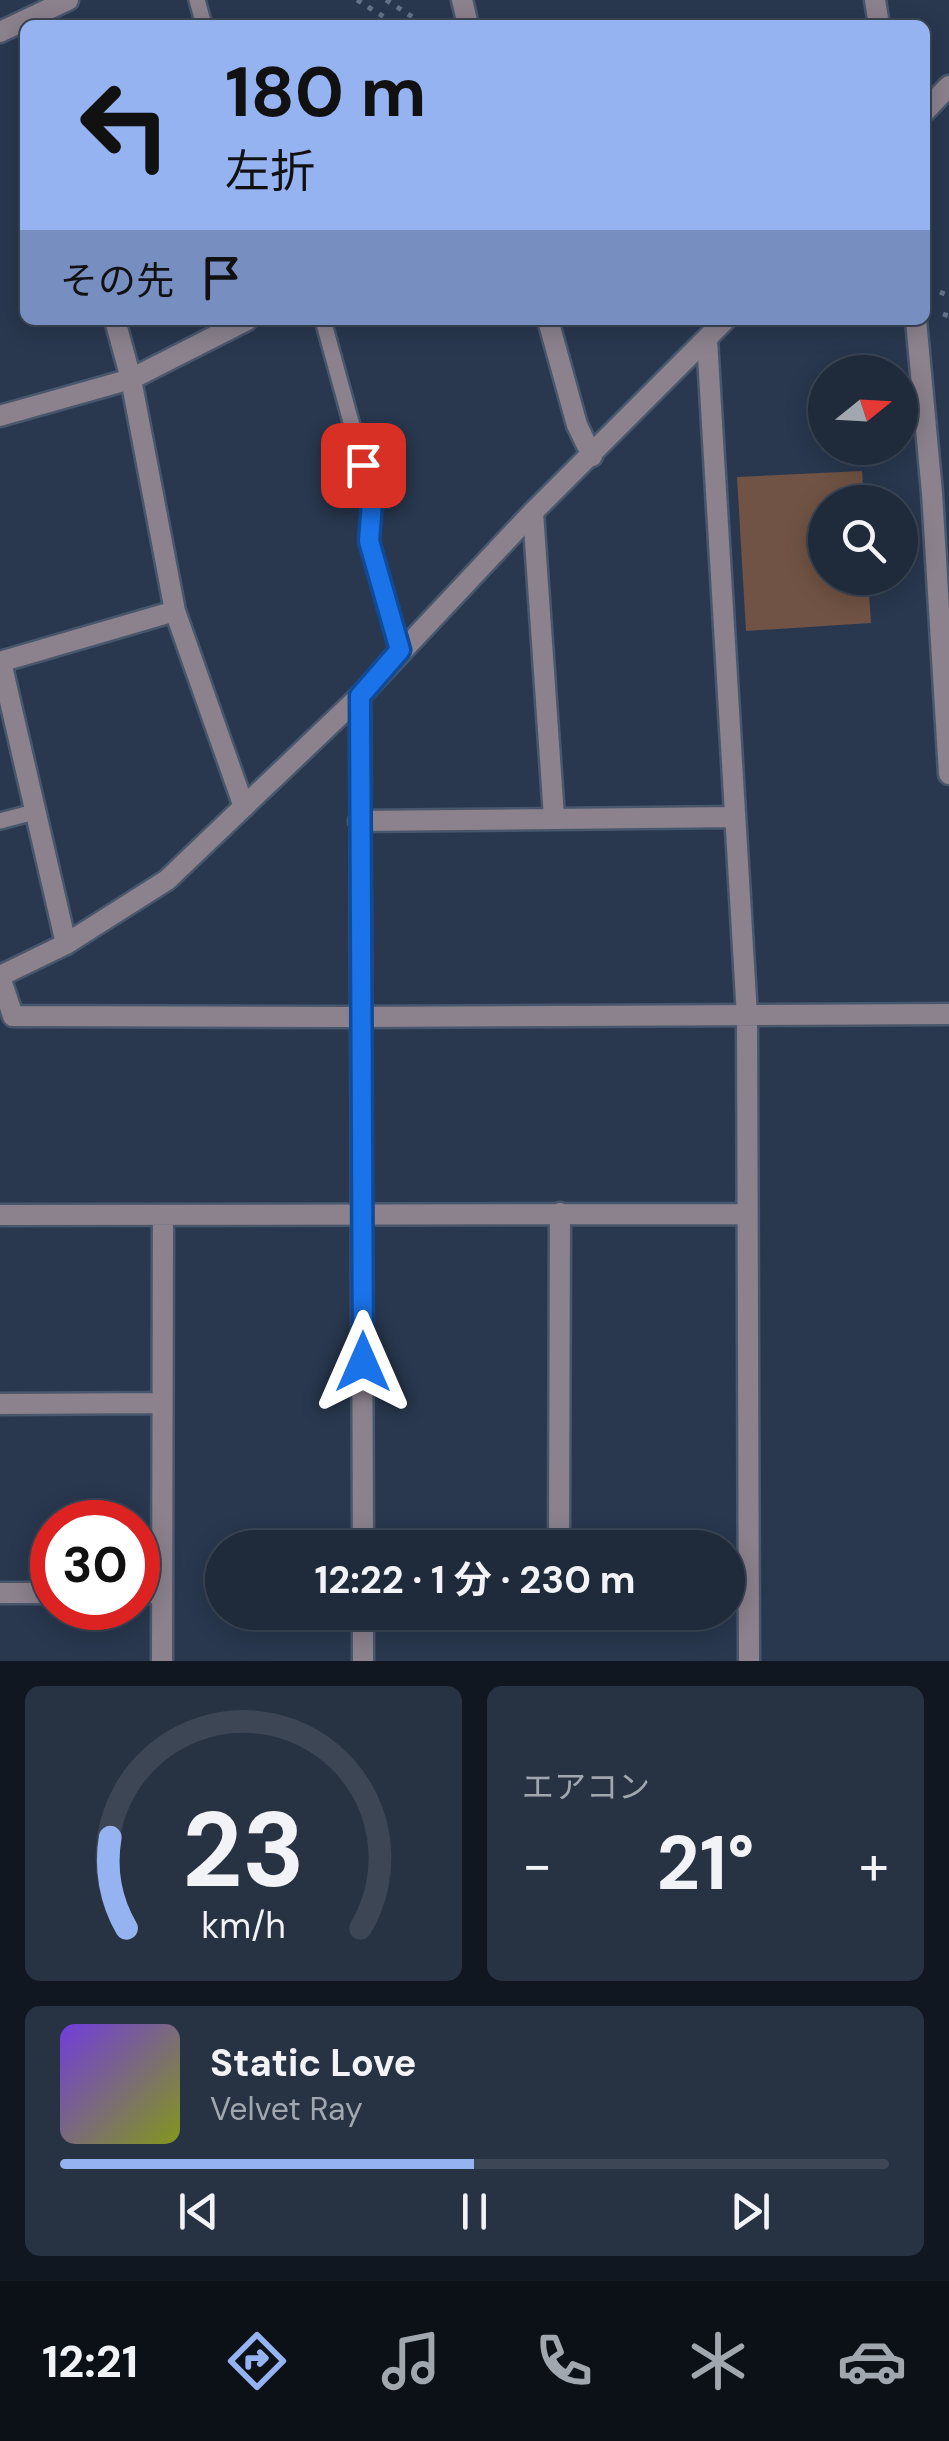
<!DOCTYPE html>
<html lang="ja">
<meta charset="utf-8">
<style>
:root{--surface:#1f2a3b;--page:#273242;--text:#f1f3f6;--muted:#a1a7af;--line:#3c4655;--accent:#95b2f1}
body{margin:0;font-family:"DM Sans","Noto Sans JP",sans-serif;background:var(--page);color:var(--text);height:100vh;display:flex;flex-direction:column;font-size:38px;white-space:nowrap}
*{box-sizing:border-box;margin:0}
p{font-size:32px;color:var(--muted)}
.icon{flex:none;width:55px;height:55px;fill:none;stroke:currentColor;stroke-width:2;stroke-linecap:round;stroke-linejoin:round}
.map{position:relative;height:1661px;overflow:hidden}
.side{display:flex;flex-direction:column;gap:25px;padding:25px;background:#111720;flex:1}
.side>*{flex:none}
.guide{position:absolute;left:20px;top:20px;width:910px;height:305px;border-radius:15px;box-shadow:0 5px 25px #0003,0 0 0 2px var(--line);background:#95b2f1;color:#111;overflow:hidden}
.needle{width:65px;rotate:72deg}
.buttons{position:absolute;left:808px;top:355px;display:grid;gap:20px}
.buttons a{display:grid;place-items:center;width:110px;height:110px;border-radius:50%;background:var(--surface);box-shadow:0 5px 25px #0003,0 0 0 2px var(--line);font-size:50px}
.speed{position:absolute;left:30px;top:1500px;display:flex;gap:20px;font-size:50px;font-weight:700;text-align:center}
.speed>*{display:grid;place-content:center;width:130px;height:130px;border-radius:50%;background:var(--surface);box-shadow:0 5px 25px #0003,0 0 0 2px var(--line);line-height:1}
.speed .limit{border:15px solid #d22;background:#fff;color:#111}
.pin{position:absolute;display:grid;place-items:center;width:85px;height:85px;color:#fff;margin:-42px;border-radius:20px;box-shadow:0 5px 15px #0006}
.me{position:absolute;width:110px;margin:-55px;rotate:0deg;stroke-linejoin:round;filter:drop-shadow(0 0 8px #0008)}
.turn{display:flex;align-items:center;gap:35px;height:210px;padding:0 40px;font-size:45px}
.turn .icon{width:130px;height:130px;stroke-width:2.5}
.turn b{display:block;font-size:70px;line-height:85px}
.then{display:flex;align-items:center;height:95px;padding:0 40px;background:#0003;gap:20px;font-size:38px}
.big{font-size:75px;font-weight:700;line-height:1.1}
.side .widget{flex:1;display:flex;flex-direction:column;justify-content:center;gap:15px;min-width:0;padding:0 35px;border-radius:15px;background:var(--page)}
.side .dial{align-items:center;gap:0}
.dial svg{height:260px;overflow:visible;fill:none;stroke:var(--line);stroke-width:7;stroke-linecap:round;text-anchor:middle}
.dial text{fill:var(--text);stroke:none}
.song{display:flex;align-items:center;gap:30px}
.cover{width:120px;height:120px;border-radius:15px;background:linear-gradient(135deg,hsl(260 70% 55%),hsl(70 70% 35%))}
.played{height:10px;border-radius:5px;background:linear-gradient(90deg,var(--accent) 50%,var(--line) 50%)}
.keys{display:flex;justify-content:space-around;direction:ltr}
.heat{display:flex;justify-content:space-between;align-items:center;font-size:55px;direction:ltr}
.side .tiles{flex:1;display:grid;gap:25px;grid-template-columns:1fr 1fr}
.widget:last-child{grid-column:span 2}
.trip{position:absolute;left:205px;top:1530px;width:540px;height:100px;border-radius:50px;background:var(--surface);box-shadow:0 5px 25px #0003,0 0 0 2px var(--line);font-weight:700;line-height:100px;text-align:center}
.dock{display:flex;height:160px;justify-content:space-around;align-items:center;background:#0c1118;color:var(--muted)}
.dock .icon{width:70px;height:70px}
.dock .on{color:var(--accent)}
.dock b{font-size:45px;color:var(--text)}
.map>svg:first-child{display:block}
</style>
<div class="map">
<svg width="949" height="1661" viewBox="0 0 949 1661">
<rect width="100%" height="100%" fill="#29384f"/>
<!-- building -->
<path fill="#705344" d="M862,471L864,502H825V578H868L871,623L746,631L737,477Z"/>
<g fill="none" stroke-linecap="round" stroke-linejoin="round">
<defs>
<path id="service" d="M197,0L204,25
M323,320L373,502L369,541L400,651
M0,821L34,812"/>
<path id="minor" d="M462,0L468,25
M0,32L68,0
M115,320L131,379L175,611L244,807
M548,320L577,425L592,456
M707,339L747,1016L749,1661
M0,416L131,379L247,320
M533,512L554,817
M0,662L175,611
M1,662L66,944
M360,696L363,1548
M359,821L735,817
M0,977L13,1016C325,1018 637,1017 949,1014
M0,1215L746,1214
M0,1404L162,1403
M559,1548L560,1213
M0,1593H52
M138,1593H162
M728,1600L749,1599
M162,1661L163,1215
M363,1661V1612"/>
<path id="tertiary" d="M875,0L879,25
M925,111L949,86
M916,320L932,493L949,774
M0,976L66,944L167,880L360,696L533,512L725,320"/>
</defs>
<!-- service casing -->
<use href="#service" stroke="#49576c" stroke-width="20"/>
<!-- minor casing -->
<use href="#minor" stroke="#49576c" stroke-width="25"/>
<!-- tertiary casing -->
<use href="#tertiary" stroke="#49576c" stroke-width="25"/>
<!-- path -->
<path stroke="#657287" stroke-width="5" stroke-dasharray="5 8" stroke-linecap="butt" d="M357,0L397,25
M386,0L425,25
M940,292L949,296
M943,314L949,316"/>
<!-- service -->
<use href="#service" stroke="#8b828e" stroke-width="15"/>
<!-- minor -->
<use href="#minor" stroke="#8b828e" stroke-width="20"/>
<!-- tertiary -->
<use href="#tertiary" stroke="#8b828e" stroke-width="20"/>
</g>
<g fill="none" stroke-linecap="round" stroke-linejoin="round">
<defs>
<path id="route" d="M363,465L372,502L369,541L400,650L360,696L363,1362"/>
</defs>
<!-- route casing -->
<use href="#route" stroke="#114b97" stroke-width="25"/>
<!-- route -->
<use href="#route" stroke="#1a73e8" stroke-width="18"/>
</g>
</svg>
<div class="buttons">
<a><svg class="needle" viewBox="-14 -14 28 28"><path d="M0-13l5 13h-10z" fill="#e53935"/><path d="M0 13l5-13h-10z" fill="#a1a7af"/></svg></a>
<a><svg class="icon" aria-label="search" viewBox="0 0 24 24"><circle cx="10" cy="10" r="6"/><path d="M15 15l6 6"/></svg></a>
</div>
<div class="speed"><div class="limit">30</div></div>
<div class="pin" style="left:363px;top:465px;background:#d93025"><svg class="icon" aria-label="arrive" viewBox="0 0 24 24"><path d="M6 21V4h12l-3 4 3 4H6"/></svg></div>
<svg class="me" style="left:363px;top:1362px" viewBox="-20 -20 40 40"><path d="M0-17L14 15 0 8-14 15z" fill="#1a73e8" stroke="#fff" stroke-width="4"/></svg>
<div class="trip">12:22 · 1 分 · 230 m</div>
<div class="guide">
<div class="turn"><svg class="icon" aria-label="left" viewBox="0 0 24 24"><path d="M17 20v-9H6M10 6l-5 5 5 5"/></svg><div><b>180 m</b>左折</div></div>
<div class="then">その先<svg class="icon" aria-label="arrive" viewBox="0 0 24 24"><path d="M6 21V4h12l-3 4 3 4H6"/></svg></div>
</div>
</div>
<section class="side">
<div class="tiles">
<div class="widget dial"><svg viewBox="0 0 100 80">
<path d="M14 69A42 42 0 1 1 86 69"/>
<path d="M14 69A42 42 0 0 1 9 41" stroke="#95b2f1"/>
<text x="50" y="56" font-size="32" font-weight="700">23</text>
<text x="50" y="72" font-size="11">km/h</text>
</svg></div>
<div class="widget"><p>エアコン</p>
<div class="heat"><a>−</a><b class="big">21°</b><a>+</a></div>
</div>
<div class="widget">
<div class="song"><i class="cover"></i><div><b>Static Love</b><p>Velvet Ray</p></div></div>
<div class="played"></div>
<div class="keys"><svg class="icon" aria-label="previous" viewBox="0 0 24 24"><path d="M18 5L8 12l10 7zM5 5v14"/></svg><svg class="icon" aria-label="pause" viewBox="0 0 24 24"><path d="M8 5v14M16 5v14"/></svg><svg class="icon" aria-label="next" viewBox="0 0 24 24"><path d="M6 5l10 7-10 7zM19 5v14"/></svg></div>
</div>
</div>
</section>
<nav class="dock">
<b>12:21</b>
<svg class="icon on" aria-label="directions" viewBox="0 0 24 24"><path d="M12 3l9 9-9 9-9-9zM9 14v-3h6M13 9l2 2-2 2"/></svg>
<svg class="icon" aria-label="music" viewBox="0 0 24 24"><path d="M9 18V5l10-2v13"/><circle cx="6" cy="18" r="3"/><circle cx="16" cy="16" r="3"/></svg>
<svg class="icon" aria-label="phone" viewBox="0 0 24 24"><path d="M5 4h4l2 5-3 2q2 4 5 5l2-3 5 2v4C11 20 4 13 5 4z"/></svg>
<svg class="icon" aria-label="climate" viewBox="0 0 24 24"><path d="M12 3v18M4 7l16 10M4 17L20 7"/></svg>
<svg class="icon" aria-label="car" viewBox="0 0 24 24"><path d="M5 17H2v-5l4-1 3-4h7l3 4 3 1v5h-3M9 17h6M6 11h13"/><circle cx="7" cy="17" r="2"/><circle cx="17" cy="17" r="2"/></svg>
</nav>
